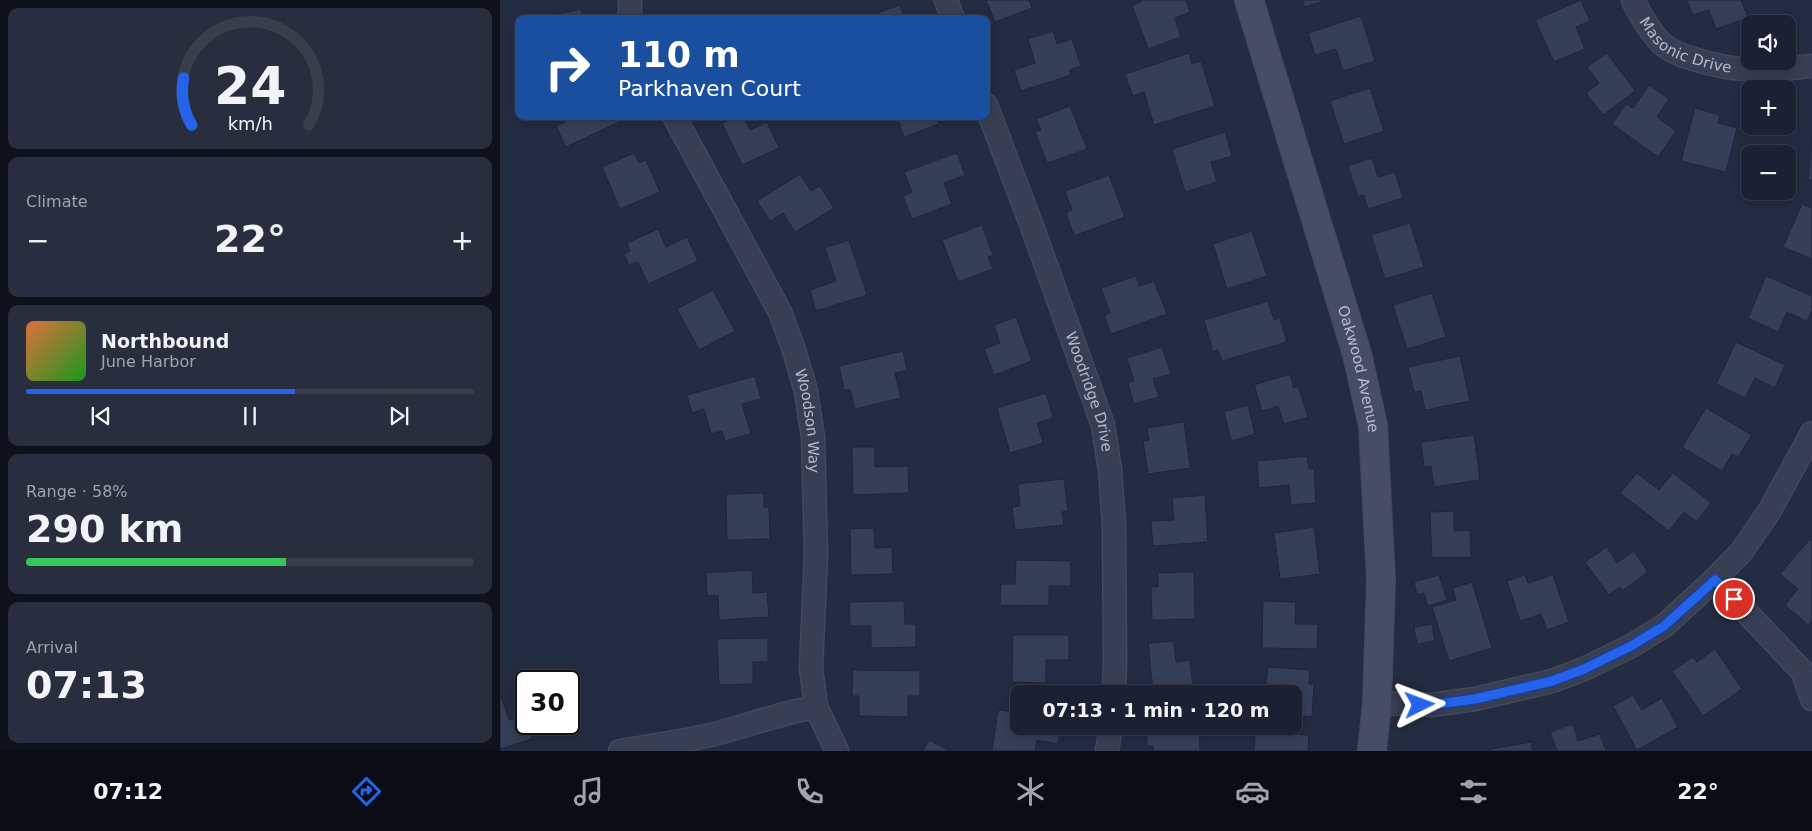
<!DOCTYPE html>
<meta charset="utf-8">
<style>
:root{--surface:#1b2132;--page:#282e3e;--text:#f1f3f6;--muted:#a0a3ac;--line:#393e4d;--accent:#2563eb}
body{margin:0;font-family:"DejaVu Sans",sans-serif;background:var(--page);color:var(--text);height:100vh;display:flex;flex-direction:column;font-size:19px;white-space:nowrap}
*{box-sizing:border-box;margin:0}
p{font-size:16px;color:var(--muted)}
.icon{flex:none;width:28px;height:28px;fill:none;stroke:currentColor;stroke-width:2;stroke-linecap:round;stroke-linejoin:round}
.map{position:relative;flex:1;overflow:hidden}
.drawer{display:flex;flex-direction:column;gap:8px;padding:8px;background:#0f121c;width:500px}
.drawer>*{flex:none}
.banner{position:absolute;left:15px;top:15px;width:475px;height:105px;border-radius:10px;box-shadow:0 2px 12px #0003,0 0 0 1px var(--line);background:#1a4fa0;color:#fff;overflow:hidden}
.tools{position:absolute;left:1241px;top:15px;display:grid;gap:10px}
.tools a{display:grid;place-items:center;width:55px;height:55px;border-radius:10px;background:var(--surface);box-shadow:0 2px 12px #0003,0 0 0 1px var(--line);font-size:25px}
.speed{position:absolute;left:15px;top:670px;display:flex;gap:10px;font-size:25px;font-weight:700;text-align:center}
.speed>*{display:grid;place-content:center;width:65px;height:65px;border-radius:50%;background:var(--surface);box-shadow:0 2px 12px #0003,0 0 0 1px var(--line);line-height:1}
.speed .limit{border:2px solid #111;border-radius:8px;background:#fff;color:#111}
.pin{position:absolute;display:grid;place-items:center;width:42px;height:42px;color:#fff;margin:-21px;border:2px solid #fff;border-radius:50%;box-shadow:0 1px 5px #0007}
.me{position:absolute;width:55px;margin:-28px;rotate:87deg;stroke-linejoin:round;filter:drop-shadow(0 0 4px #0008)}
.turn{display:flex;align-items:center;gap:18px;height:105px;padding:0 20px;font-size:22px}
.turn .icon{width:65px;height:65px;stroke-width:2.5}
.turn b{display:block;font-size:35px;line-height:42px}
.big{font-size:38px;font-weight:600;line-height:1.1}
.drawer .widget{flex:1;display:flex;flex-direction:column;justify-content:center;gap:8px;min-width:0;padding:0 18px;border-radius:10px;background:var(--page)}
.drawer .dial{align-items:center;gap:0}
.dial svg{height:130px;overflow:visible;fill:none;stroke:var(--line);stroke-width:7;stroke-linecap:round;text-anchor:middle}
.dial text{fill:var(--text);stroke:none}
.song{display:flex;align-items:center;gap:15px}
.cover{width:60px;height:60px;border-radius:8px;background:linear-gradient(135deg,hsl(20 70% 55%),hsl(120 70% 35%))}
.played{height:5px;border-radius:2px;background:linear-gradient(90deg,var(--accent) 60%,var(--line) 60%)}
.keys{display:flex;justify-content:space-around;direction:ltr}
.heat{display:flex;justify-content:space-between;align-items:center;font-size:28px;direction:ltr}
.charge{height:8px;border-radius:4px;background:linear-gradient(90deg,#34c759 58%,var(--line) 0)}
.trip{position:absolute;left:510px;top:685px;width:292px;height:50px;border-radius:10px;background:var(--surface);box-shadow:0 2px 12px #0003,0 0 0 1px var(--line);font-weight:600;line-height:50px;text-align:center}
.menu{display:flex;height:80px;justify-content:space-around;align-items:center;background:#0b0d14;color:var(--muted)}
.menu .icon{width:35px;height:35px}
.menu .active{color:var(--accent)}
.menu b{font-size:22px;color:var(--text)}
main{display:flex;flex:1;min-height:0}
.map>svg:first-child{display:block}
</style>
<main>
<section class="drawer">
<div class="widget dial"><svg viewBox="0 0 100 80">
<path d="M14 69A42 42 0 1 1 86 69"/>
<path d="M14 69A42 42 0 0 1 9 40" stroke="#2563eb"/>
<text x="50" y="56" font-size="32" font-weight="700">24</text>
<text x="50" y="72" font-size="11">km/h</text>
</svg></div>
<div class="widget"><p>Climate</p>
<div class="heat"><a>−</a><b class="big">22°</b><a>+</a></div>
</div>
<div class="widget">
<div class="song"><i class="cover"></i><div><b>Northbound</b><p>June Harbor</p></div></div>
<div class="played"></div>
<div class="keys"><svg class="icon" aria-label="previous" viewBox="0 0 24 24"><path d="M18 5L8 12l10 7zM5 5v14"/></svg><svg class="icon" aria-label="pause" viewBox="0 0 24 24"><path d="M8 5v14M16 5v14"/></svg><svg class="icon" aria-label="next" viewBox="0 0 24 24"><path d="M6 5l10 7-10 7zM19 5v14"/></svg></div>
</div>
<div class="widget"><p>Range · 58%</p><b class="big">290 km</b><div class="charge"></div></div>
<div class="widget"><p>Arrival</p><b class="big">07:13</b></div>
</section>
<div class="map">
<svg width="1312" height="751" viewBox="0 0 1312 751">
<rect width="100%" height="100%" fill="#242c42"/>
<!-- building -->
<path fill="#363f58" stroke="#202639" d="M486,0H529L532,8L495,22Z
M641,0H686L690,12L675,18L681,37L648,49L632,5L641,2Z
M802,0H827L805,7Z
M1081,0L1090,21L1076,27L1085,49L1054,62L1035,20Z
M1187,0H1241L1248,18L1216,29L1209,10L1193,15Z
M400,5L405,19H361Z
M81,9L83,19H41V18Z
M861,16L875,61L843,71L836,49L815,55L808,33Z
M553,31L557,44L572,39L581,66L569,70L571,75L521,91L514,70L535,63L528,39Z
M689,53L692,64L701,61L715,106L654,125L644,92L633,96L625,74Z
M1107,53L1135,91L1103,115L1086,93L1099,83L1087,67Z
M1149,85L1169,99L1157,117L1176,131L1158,157L1112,124L1126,104L1133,108Z
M870,88L884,131L844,144L830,101Z
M570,106L587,149L547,163L535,132L541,130L536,119Z
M1195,108L1220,115L1218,123L1237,128L1226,172L1181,161Z
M62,116H121L123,120L66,147L56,126L65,122Z
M237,116H244L250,130L267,122L279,148L242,165L222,123Z
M397,116H436L439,124L404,137Z
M725,132L732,156L711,162L717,182L685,192L672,149Z
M1312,138V180H1308Z
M134,153L139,163L146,160L160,192L120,209L102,167Z
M457,153L465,175L444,183L452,204L412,219L403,196L412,192L404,172Z
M872,158L878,177L895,172L903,198L868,209L864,195L858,197L848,166Z
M300,174L311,191L320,186L334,208L295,232L283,213L270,221L257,201Z
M609,175L625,217L574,236L566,213L572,210L565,191Z
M1302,204L1312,208V259L1283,247Z
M910,223L924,267L885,279L871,235Z
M482,225L493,255L488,257L493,269L458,282L442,240Z
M158,229L166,247L187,237L198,261L148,284L138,262L129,265L124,254L130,251L127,243Z
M752,231L767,276L727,289L713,244Z
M349,240L367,295L316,311L310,290L336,281L325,248Z
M636,276L639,286L654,281L667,314L611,334L604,315L610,313L601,288Z
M1266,276L1312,296V310L1307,321L1287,312L1278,332L1248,318Z
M213,290L235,331L199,350L177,309Z
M932,293L946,337L907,349L893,305Z
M768,301L774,320L780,318L787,342L722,361L718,350L713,352L704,320Z
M516,317L532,361L494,375L484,349L500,343L494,325Z
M1236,342L1285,365L1275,388L1255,378L1245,398L1216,384Z
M662,347L671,374L653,379L659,397L634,404L628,383L634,381L627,358Z
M403,351L407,370L395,373L401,398L355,409L350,389L344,390L339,366Z
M960,356L970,401L925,410L921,391L914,392L908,367Z
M790,374L794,388L798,386L808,417L784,424L778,406L762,411L754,385Z
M255,376L261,399L242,404L251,434L225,441L222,431L211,434L204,409L192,413L187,395Z
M546,393L553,418L537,423L543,443L510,453L497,408Z
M748,405L755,434L731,441L724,412Z
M1206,408L1252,435L1238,457L1232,454L1222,471L1182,447Z
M684,422L690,468L648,474L643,441L649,440L647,428Z
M974,435L980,480L934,487L931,466L924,467L921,442Z
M352,447H375V467L408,466L409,493L353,495Z
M807,456L809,469H814L816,503L791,505L789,485L759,488L757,461Z
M1137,473L1159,490L1173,473L1211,503L1196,522L1184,512L1169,531L1120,493Z
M564,479L568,511L562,512L564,525L515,530L512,507L520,506L518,484Z
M264,493V507H269L270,539L227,540L226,494Z
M705,495L708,542L653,546L651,521L674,520L672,498Z
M954,511V531L970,530L971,557L932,558L930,512Z
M814,527L820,574L780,579L774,533Z
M374,528L375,548L392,547L393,574L351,575L350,529Z
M1310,539L1312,541V620L1308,625L1285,605L1298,589L1280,574Z
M1107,547L1117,563L1134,551L1148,572L1122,591L1120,587L1109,595L1085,562Z
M516,560L571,561V586H549V606L500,605L501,584H515Z
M252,570L253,593L267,592L269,617L219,620L218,595L207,596L206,573Z
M694,572L695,619L652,620L651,587H658V573Z
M939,575L947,600L928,606L924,593L917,595L914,582Z
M1025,575L1028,583L1053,575L1069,622L1047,630L1041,614L1020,621L1007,581Z
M972,582L992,648L949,661L932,607L956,600L953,588Z
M404,601L405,624H416V647L371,648V626H350L349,602Z
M763,601L796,602L795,624H818L817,649L762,648Z
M932,624L935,641L917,644L914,627Z
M513,635H569V660H546V683L512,682Z
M268,638V662H253V684L219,685L217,639Z
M674,641L676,662L690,660L693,687L653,691L648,643Z
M1215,649L1242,689L1203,716L1172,671L1193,657L1197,662Z
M768,667L810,670L809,684H814L812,717L794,715V694H765Z
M353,670L420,671V696H408V717L359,716V696H352Z
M1133,695L1142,710L1162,698L1178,727L1137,750L1113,706Z
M0,696H1L9,720L25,715L26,724H28L32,739L0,749Z
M498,710L519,713V726H561L558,744L537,740L535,751H492Z
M1073,724L1078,741L1100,734L1106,751H1057L1050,732Z
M647,726H699L700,751H654L653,746H647Z
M755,733L809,735L808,751H754Z
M429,740L450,751H423Z
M1031,742L1033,751H986V750Z"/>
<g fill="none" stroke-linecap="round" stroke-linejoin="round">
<defs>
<g id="street">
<path d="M130,0V14L131,19"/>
<path d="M446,0L453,19"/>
<path id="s1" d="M1133,0C1138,12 1151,32 1160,42C1169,51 1183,56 1194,59C1236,73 1269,71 1312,66"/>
<path id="s2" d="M486,105L533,229L603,425L610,470L614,525L615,660L614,694"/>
<path id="s3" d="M174,116L280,312L293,347L306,391L313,438L316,554L311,668L316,707L337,751"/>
<path d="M1215,579L1303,672L1312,699"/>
<path d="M877,703L931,705L975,699L1052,681L1084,669L1131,646L1164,626L1215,579L1242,551L1270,510L1312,433"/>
<path d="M120,751C146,747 171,743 197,738C237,730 275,714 316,707"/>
<path d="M607,751L611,726"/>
</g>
<g id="secondary">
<path id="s4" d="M749,0L857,354L873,426L881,580L877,703L872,751"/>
</g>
</defs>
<!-- street casing -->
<use href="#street" stroke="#43485b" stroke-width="25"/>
<!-- secondary casing -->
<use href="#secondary" stroke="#43485b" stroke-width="30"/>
<!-- street -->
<use href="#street" stroke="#393f52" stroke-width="22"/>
<!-- secondary -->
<use href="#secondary" stroke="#474d65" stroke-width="28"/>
</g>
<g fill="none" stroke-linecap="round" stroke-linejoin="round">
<defs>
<path id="route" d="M920,705H931L975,699L1052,681L1084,669L1131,646L1164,626L1215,580L1234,599"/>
</defs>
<!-- route casing -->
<use href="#route" stroke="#184099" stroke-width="12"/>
<!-- route -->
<use href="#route" stroke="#2563eb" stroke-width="9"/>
</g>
<g text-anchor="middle" stroke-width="5" stroke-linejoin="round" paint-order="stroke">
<!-- street labels -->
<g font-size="15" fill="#b6bacc" stroke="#1e2437">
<text dy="5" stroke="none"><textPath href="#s1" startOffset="74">Masonic Drive</textPath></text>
<text dy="5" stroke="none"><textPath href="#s4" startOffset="385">Oakwood Avenue</textPath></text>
<text dy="5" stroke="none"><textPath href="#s2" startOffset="305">Woodridge Drive</textPath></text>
<text dy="5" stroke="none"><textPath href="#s3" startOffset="336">Woodson Way</textPath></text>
</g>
</g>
</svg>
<div class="tools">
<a><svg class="icon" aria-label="sound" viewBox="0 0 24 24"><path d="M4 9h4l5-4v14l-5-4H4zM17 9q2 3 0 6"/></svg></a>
<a>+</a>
<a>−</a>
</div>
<div class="speed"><div class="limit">30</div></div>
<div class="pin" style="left:1234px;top:599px;background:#d93025"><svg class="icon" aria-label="arrive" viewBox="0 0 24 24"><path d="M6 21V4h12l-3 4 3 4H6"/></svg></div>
<svg class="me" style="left:920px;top:705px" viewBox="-20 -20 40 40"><path d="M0-17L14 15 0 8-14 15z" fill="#2563eb" stroke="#fff" stroke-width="4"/></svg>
<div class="trip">07:13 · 1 min · 120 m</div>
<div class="banner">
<div class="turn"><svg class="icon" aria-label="right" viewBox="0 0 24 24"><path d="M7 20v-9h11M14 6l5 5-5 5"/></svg><div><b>110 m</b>Parkhaven Court</div></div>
</div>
</div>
</main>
<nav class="menu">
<b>07:12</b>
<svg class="icon active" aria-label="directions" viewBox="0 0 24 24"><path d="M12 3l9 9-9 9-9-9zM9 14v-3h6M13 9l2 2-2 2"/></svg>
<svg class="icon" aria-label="music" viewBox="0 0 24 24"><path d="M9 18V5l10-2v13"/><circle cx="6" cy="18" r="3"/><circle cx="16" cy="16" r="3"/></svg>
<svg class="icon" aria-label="phone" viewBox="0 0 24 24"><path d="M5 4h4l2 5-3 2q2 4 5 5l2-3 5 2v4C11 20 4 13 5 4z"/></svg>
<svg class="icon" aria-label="climate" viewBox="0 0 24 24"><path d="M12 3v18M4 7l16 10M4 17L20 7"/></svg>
<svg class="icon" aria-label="car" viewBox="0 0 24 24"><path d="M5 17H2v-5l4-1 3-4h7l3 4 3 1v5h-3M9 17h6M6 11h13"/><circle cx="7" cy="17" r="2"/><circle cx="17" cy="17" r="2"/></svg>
<svg class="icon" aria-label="filters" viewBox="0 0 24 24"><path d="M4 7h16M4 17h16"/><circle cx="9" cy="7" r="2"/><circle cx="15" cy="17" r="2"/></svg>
<b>22°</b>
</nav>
